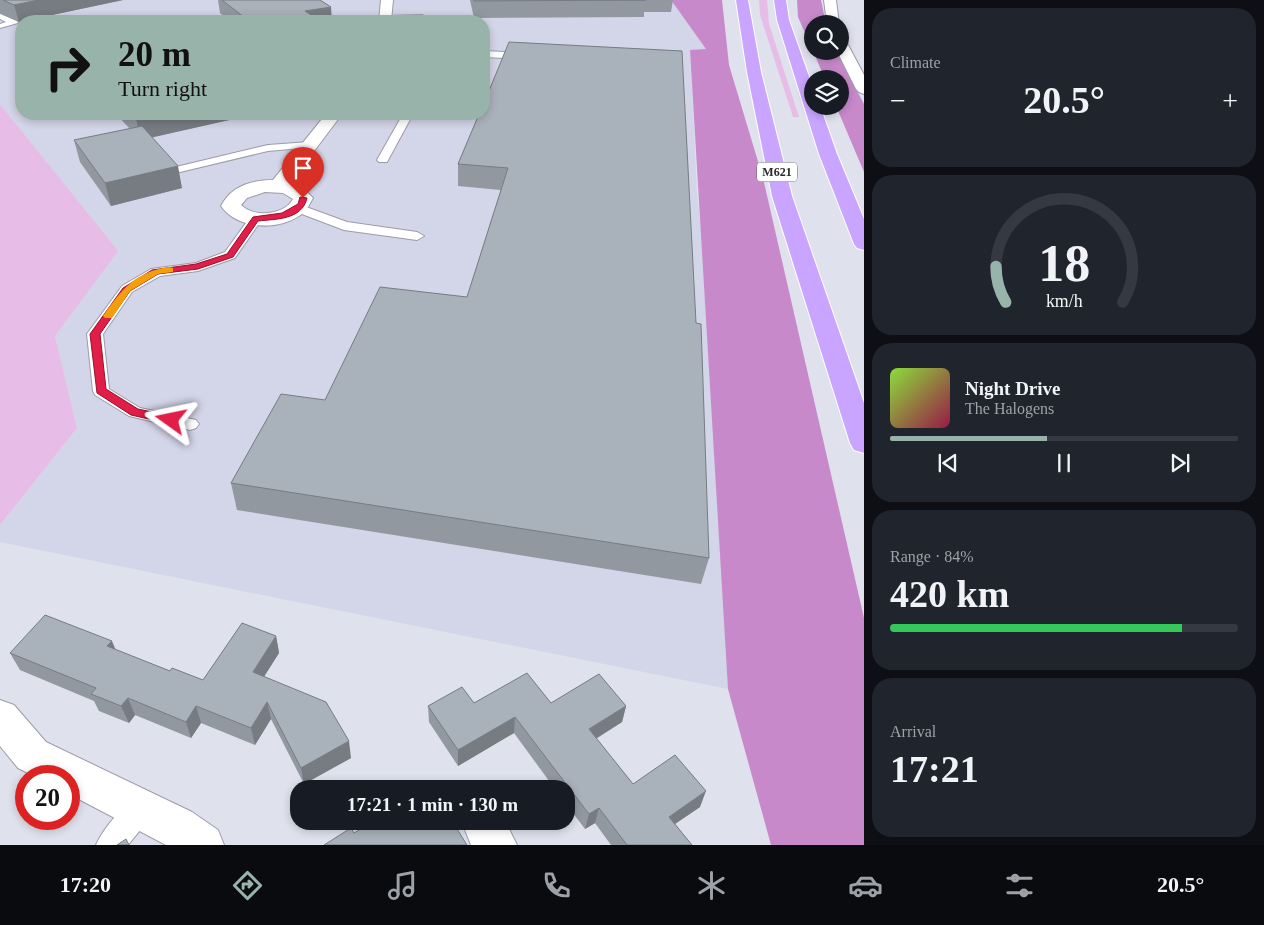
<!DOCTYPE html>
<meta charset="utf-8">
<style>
:root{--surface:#171b24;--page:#20242c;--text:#f1f3f6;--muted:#9ea1a6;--line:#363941;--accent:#98b3aa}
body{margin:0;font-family:"Times New Roman",serif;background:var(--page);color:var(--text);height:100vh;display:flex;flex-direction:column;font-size:19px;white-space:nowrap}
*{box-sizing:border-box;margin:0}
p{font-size:16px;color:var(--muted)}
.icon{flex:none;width:28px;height:28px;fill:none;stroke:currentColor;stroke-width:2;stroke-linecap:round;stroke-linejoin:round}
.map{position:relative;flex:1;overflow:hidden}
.panel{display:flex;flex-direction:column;gap:8px;padding:8px;background:#0d0f14;width:400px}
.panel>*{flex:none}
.hud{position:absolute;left:15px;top:15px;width:475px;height:105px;border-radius:20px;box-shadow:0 2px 8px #0003;background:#98b3aa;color:#111;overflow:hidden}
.fabs{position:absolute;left:804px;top:15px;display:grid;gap:10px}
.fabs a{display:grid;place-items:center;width:45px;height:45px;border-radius:50%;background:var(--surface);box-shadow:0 2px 8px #0003;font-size:25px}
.speed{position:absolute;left:15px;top:765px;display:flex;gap:10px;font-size:25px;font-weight:700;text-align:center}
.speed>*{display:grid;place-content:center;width:65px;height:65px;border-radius:50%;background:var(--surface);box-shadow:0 2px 8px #0003;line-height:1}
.speed .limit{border:8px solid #d22;background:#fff;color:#111}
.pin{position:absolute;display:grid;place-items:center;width:42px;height:42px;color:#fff;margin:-51px -21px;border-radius:50% 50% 50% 0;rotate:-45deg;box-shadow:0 0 5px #0007}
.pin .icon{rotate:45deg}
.me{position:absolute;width:55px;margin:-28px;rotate:282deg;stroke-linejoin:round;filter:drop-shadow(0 0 4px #0008)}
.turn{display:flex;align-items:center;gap:18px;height:105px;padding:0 20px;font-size:22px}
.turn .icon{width:65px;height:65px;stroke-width:2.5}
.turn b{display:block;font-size:35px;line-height:42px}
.big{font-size:38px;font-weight:800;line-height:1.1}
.panel .tile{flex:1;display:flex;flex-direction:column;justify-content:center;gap:8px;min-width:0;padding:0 18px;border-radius:20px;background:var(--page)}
.panel .dial{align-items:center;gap:0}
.dial svg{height:130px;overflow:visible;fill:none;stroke:var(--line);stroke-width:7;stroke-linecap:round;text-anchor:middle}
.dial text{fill:var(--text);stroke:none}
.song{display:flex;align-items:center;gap:15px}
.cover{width:60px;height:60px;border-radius:8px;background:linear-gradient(135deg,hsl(90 70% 55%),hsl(340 70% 35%))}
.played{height:5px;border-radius:2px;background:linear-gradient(90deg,var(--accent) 45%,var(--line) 45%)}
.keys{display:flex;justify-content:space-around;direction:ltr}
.heat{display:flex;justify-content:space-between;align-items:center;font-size:28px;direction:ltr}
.charge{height:8px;border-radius:4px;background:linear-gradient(90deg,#34c759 84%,var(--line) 0)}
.trip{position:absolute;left:290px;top:780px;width:285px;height:50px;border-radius:20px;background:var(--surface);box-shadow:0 2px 8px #0003;font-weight:800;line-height:50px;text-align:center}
.dock{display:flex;height:80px;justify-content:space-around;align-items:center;background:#090b0e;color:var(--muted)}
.dock .icon{width:35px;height:35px}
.dock .on{color:var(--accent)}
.dock b{font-size:22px;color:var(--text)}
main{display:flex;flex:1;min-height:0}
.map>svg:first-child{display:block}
</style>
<main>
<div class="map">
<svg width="864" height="845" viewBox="0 0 864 845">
<rect width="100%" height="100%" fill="#dfe1ed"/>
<!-- built -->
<path fill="#d3d5e8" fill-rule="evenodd" d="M0,0H671L706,49L690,51L697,192L720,434L728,689L0,542V525L77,428L55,336L117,251L0,104ZM21,21H484V114H21Z"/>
<!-- green -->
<path fill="#e7bde8" d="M759,0H767L769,24L799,117H793L760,15Z
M0,104L118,251L55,336L77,428L0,525Z"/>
<!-- forest -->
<path fill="#c889cb" d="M671,0H722L729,65L763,178L864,618V845H771L728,689L690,50L706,49Z
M797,0H821L826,24H812V49L798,17Z
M813,51H836L864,104V172L836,106H840V79H825Z"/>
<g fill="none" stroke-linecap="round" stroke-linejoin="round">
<defs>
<path id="service" d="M0,14L17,21L18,23L0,28V24L6,22L0,19Z
M422,15L426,17L425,19L385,20L381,18L385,16Z
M484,51L528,53L532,56L528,59L484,57Z
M403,114H413L387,162H379L377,160Z
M310,142L316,145L314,147L268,151L180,172L174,169L176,167L268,145Z
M298,204L347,222L417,232L424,236L417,240L344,230L294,211L292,208L294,205Z
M256,215L262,219L235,258L198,271L160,276L132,292L103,334L109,389L140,408L196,420L199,424L196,428L190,430L129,416L95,395L93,391L87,334L122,286L151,269L196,263L225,252L251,216Z
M141,796L150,800L154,809L150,818L128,845H96C103,829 125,802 141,796Z"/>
<path id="minor" d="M381,0H393L391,21H379Z
M824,0H836L839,24H827Z
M840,39L847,43L864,75V94L859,92L856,89L837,51H840Z
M326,114H342L290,183L302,187L313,198C309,205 306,212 299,216C276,231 237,229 221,206C231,186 252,180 273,180ZM265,192L283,193L293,199C285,215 254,218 241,205L247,198Z
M0,700L14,705L46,742L192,812L218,830L224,845H166L69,794V776H34L18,768L0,746Z
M468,821H505L517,845H471L465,830Z"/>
<path id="motorway" d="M736,0H748L761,72L792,196L864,403V453L854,450L850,443L772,196L747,72Z
M774,0H786L789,20L812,85V106H820L837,154L864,219V250L857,248L854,244L819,154L777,20Z"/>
</defs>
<!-- service casing -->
<use href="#service" stroke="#9b9ca7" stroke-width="2"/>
<!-- minor casing -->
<use href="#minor" stroke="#9b9ca7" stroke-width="2"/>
<!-- motorway casing -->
<use href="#motorway" stroke="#fff" stroke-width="2"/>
<!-- service -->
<use href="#service" fill="#fff" fill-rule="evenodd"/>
<!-- minor -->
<use href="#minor" fill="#fff" fill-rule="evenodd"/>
<!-- motorway -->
<use href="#motorway" fill="#c9a5ff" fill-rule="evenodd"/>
</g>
<!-- wall -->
<path fill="#9198a0" d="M0,0H123L19,22L0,13Z
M218,0H320L332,21H230L220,13Z
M470,0H673L671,12H644V17L474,18Z
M116,114H246L247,116L152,137L182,188L111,206L80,162L74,140L130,129Z
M479,114L696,323L709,558L701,584L237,510L231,483L325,400L467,297L501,190L458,186V164Z
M276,636L279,653L264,676L351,758L304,784L271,719L255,745L201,723L191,738L135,715L129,723L99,711L94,701L20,670L10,653L115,650L170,671L203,680Z
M474,703H551L626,706L622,722L596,739L633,784L700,807L675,824L692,845H611L595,823L585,829L566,804V789H555L514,733L458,766L429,722L428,706Z"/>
<!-- shaded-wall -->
<path fill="#767c82" d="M39,0H123L19,22L14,5Z
M331,7L332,21H306L305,11Z
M161,114H246L247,116L141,140L136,119Z
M178,166L182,188L111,206L105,183Z
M276,636L279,653L257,688L253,672Z
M112,641L119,658L107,646Z
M128,698L135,715L129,723L121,706Z
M267,702L271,719L255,745L251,728Z
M196,706L201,723L191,738L186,722Z
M626,706L622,722L585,745L589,729Z
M515,717L514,733L458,766V750Z
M349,741L351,758L304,784L301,768Z
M706,791L700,807L663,832L669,817Z
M599,808L595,823L585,829L589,814Z"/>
<!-- building -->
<path fill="#a9b1ba" stroke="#767c82" d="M3,0H39L14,5Z
M222,0H320L331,7L305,11L321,21H249Z
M474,0H646L474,1Z
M509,42L682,51L696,323L701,324L709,558L231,483L281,394L325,400L380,287L467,297L508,168L458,164L479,114H484V103Z
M131,114H161L136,119Z
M142,126L178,166L105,183L74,140Z
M45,615L112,641L107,646L170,671L172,668L203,680L242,623L276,636L253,672L326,702L349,741L301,768L267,702L251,728L196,706L186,722L128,698L121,706L91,694L96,688L10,653Z
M527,673L551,703L599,674L626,706L589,729L633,784L675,755L706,791L669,817L692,845H627L599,808L589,814L515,717L458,750L428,706L462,687L474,703Z
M374,821H452L467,845H324L351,828L354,833Z
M126,839L129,845H117Z"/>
<!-- route -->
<path fill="#e11d48" stroke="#92132f" d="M300,197L307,198C302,220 276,219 258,221L233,257L198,269L158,274L130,291L100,334L106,389L138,409L175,417L177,420L175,422L171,424L131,415L97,393L90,334L123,288L152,270L196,264L227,254L253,217L282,213L298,204Z"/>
<!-- slow -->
<path fill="#f59e0b" d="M169,267L173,268V272L158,274L130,291L112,318H105L103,316C122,289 135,272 169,267Z"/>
<g text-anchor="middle" stroke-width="5" stroke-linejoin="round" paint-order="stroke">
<!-- shield labels -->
<rect fill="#fff" stroke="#69696d" stroke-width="1" x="757" y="162.5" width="40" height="19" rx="4"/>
<g font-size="12" font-weight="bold" fill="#29292e">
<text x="777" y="176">M621</text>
</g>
</g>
</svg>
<div class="fabs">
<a><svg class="icon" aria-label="search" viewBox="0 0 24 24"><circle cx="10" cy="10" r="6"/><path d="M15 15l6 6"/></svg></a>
<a><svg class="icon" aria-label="layers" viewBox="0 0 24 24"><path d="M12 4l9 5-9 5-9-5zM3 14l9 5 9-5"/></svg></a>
</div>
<div class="speed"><div class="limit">20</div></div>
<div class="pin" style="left:303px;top:198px;background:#d93025"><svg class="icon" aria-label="arrive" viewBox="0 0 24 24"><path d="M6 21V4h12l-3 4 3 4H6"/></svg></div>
<svg class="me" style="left:171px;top:420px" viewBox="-20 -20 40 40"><path d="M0-17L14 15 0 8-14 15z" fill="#e11d48" stroke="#fff" stroke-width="4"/></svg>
<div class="trip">17:21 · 1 min · 130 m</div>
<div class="hud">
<div class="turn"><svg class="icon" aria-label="right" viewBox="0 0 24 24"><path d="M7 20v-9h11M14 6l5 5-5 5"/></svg><div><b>20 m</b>Turn right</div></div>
</div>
</div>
<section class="panel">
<div class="tile"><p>Climate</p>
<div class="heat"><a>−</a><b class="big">20.5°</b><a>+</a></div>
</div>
<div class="tile dial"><svg viewBox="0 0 100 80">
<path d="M14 69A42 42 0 1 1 86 69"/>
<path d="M14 69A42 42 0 0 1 8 47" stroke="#98b3aa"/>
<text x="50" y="56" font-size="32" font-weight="700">18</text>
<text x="50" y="72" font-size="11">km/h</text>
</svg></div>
<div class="tile">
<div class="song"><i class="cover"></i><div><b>Night Drive</b><p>The Halogens</p></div></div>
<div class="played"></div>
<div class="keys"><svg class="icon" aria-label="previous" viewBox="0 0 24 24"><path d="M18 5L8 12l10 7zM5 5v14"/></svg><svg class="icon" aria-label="pause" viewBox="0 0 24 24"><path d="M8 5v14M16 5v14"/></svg><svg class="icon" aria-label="next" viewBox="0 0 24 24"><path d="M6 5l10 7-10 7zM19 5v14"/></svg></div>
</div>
<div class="tile"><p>Range · 84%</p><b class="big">420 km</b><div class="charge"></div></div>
<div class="tile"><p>Arrival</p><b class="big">17:21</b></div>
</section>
</main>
<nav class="dock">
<b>17:20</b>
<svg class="icon on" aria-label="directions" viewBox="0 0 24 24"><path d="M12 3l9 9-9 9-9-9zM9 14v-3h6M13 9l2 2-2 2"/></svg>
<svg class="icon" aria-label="music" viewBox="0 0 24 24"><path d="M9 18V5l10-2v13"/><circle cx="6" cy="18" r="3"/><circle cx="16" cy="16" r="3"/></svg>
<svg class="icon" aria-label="phone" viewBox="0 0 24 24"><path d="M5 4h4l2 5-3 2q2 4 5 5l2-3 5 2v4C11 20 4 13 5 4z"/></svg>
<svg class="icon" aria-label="climate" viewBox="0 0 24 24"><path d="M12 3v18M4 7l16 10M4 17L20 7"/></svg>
<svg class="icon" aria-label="car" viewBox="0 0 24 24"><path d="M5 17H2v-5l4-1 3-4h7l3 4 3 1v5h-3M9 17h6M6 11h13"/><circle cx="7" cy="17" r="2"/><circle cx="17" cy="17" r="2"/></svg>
<svg class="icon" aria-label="filters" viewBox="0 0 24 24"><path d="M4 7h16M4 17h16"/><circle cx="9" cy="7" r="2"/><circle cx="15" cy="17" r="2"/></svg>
<b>20.5°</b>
</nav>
